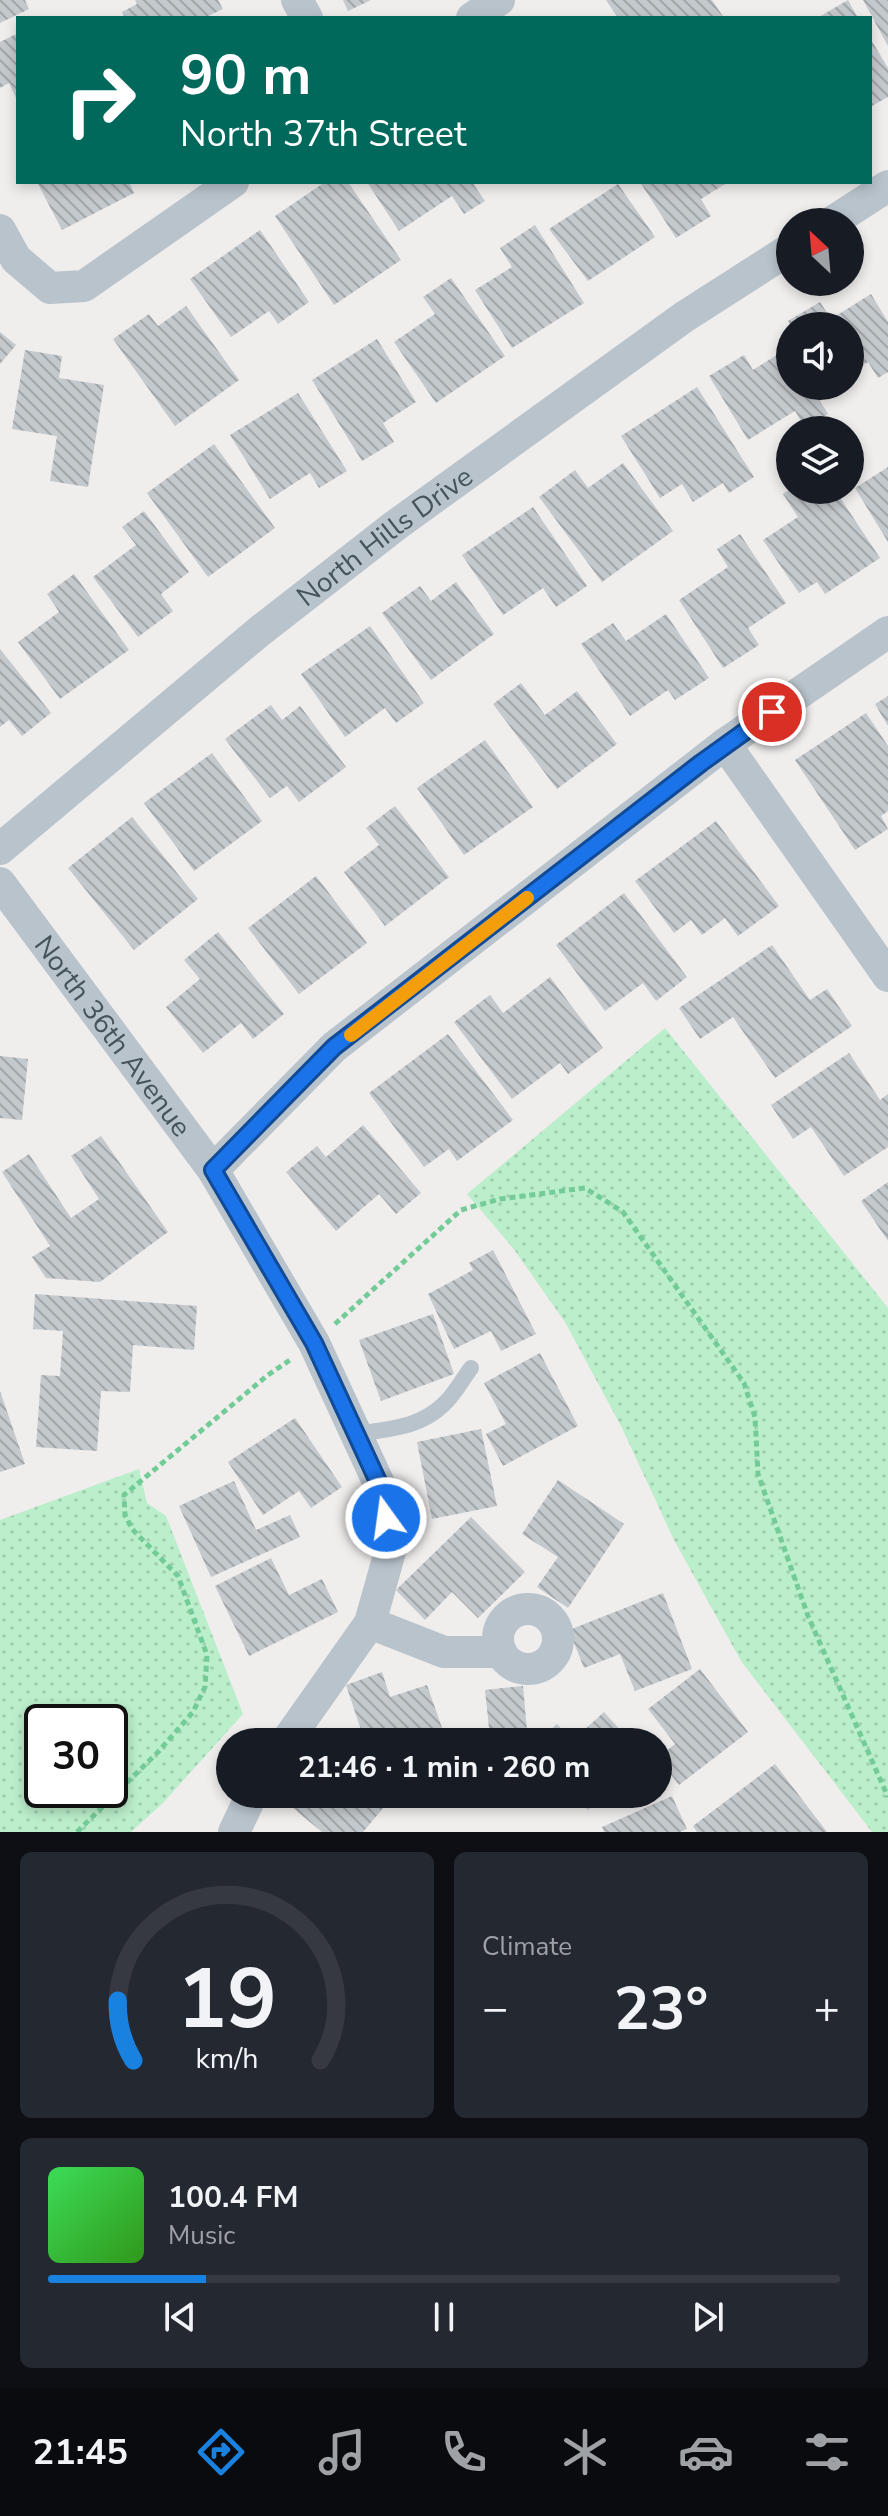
<!DOCTYPE html>
<meta charset="utf-8">
<style>
:root{--surface:#171b24;--page:#242831;--text:#f1f3f6;--muted:#9ea1a6;--line:#363941;--accent:#1981df}
body{margin:0;font-family:"Nunito Sans",sans-serif;background:var(--page);color:var(--text);height:100vh;display:flex;flex-direction:column;font-size:30px;white-space:nowrap}
*{box-sizing:border-box;margin:0}
p{font-size:26px;color:var(--muted)}
.icon{flex:none;width:44px;height:44px;fill:none;stroke:currentColor;stroke-width:2;stroke-linecap:round;stroke-linejoin:round}
.map{position:relative;height:1832px;overflow:hidden}
.panel{display:flex;flex-direction:column;gap:20px;padding:20px;background:#0d0f14;flex:1}
.panel>*{flex:none}
.banner{position:absolute;left:16px;top:16px;width:856px;height:168px;border-radius:0px;box-shadow:0 4px 12px #0003;background:#00695c;color:#fff;overflow:hidden}
.needle{width:52px;rotate:334deg}
.tools{position:absolute;left:776px;top:208px;display:grid;gap:16px}
.tools a{display:grid;place-items:center;width:88px;height:88px;border-radius:50%;background:var(--surface);box-shadow:0 4px 12px #0003;font-size:40px}
.speed{position:absolute;left:24px;top:1704px;display:flex;gap:16px;font-size:40px;font-weight:700;text-align:center}
.speed>*{display:grid;place-content:center;width:104px;height:104px;border-radius:50%;background:var(--surface);box-shadow:0 4px 12px #0003;line-height:1}
.speed .limit{border:4px solid #111;border-radius:12px;background:#fff;color:#111}
.pin{position:absolute;display:grid;place-items:center;width:68px;height:68px;color:#fff;margin:-34px;border:4px solid #fff;border-radius:50%;box-shadow:0 2px 8px #0007}
.me{position:absolute;width:88px;margin:-44px;rotate:346deg;stroke-linejoin:round;filter:drop-shadow(0 0 6px #0008)}
.turn{display:flex;align-items:center;gap:28px;height:168px;padding:0 32px;font-size:36px}
.turn .icon{width:104px;height:104px;stroke-width:2.5}
.turn b{display:block;font-size:56px;line-height:68px}
.big{font-size:60px;font-weight:700;line-height:1.1}
.panel .tile{flex:1;display:flex;flex-direction:column;justify-content:center;gap:12px;min-width:0;padding:0 28px;border-radius:12px;background:var(--page)}
.panel .dial{align-items:center;gap:0}
.dial svg{height:208px;overflow:visible;fill:none;stroke:var(--line);stroke-width:7;stroke-linecap:round;text-anchor:middle}
.dial text{fill:var(--text);stroke:none}
.song{display:flex;align-items:center;gap:24px}
.cover{width:96px;height:96px;border-radius:12px;background:linear-gradient(135deg,hsl(130 70% 55%),hsl(110 70% 35%))}
.played{height:8px;border-radius:4px;background:linear-gradient(90deg,var(--accent) 20%,var(--line) 20%)}
.keys{display:flex;justify-content:space-around;direction:ltr}
.heat{display:flex;justify-content:space-between;align-items:center;font-size:44px;direction:ltr}
.panel .tiles{flex:1;display:grid;gap:20px;grid-template-columns:1fr 1fr}
.tile:last-child{grid-column:span 2}
.trip{position:absolute;left:216px;top:1728px;width:456px;height:80px;border-radius:40px;background:var(--surface);box-shadow:0 4px 12px #0003;font-weight:700;line-height:80px;text-align:center}
.tabs{display:flex;height:128px;justify-content:space-around;align-items:center;background:#090b0e;color:var(--muted)}
.tabs .icon{width:56px;height:56px}
.tabs .current{color:var(--accent)}
.tabs b{font-size:36px;color:var(--text)}
.map>svg:first-child{display:block}
</style>
<div class="map">
<svg width="888" height="1832" viewBox="0 0 888 1832">
<defs>
<pattern id="grass-dots" width="8" height="8" patternUnits="userSpaceOnUse" patternTransform="scale(2)"><rect width="8" height="8" fill="#bbeeca"/><path d="M2 2h.1M6 6h.1" fill="none" stroke="#a2ceb0" stroke-width="1.8" stroke-linecap="round"/></pattern>
<pattern id="building-back-hatch" width="6" height="6" patternUnits="userSpaceOnUse" patternTransform="scale(2)"><rect width="6" height="6" fill="#c4c9cd"/><path d="M-1 5l2 2M0 0l6 6M5-1l2 2" fill="none" stroke="#a1a6a9"/></pattern>
</defs>
<rect width="100%" height="100%" fill="#f0eded"/>
<!-- grass -->
<path fill="url(#grass-dots)" fill-rule="evenodd" d="M665,1028L888,1308V1832H872L741,1661L674,1540L622,1428L565,1322L513,1248L467,1194Z
M139,1469L147,1503L166,1516L243,1714L163,1803L131,1832H0V1520ZM42,1722H110V1790H42Z"/>
<!-- building -->
<path fill="url(#building-back-hatch)" d="M0,0H25L29,9L0,23Z
M135,0H218L223,9L204,18H125L122,12L137,4Z
M343,0H371L348,11Z
M606,0H712L724,18H618Z
M848,0L858,18H817Z
M863,0H888V46Z
M18,33V102L9,83L0,88V42Z
M870,38L888,68V97L870,107Z
M37,182H129L134,193L62,230Z
M325,182H348L401,260L334,305L275,216Z
M367,182H472L485,201L464,214L452,196L399,231Z
M640,182H728L701,199L711,216L676,238Z
M618,184L655,237L588,281L549,229Z
M535,225L584,303L512,348L475,290L512,267L500,248Z
M260,230L309,302L278,324L269,311L231,337L190,279Z
M451,278L505,356L436,403L394,342L435,314L423,297Z
M871,294L888,322V372L878,378L868,362L850,373V326H791L788,321L820,302L831,319Z
M186,306L239,380L175,426L113,339L149,314L158,326Z
M0,332L16,345L0,364Z
M377,339L416,402L383,423L394,442L362,461L312,380Z
M788,348L790,352V386H811L828,414L805,428L795,411L748,440L709,376L744,355L753,370Z
M25,350L62,356L59,378L104,385L88,487L50,481L57,436L12,429Z
M697,387L754,477L729,493L723,483L693,502L682,484L660,498L621,436Z
M298,393L347,471L319,488L310,473L270,499L230,435Z
M214,444L275,528L208,577L147,493Z
M623,463L673,531L602,582L539,497L575,470L588,488Z
M888,467V542L855,488Z
M789,490H835L880,558L825,594L817,582L799,593L763,540L798,517L783,494Z
M533,507L587,586L556,607L543,588L503,615L462,555Z
M144,511L189,572L161,594L173,611L138,637L93,577L136,545L122,527Z
M740,534L786,603L748,628L759,645L723,668L679,600L728,567L717,549Z
M74,574L129,650L60,699L18,642L59,612L47,594Z
M456,582L494,634L431,680L382,613L420,586L431,601Z
M666,614L709,678L675,700L668,690L630,716L581,644L613,623L626,641Z
M370,626L424,703L396,723L385,708L345,737L301,674Z
M0,649L51,713L22,736L9,720L0,727Z
M521,683L545,715L577,691L617,744L557,789L493,704Z
M888,696V726L875,704Z
M271,705L282,720L300,706L346,767L299,802L287,786L270,798L225,739Z
M866,713L888,746V811L881,816L888,829L855,850L795,760Z
M485,740L533,807L464,855L417,788Z
M212,753L262,821L194,871L144,803Z
M395,806L449,877L385,926L344,872L379,845L366,828Z
M132,817L198,899L134,950L68,868Z
M716,821L779,906L738,936L725,918L702,935L691,920L674,933L635,881Z
M316,876L367,943L299,994L248,928Z
M624,893L687,977L656,1001L643,983L605,1011L556,945Z
M218,932L284,1014L253,1039L241,1023L203,1053L166,1007L200,979L184,960Z
M772,945L810,1000L827,989L852,1026L775,1078L733,1017L700,1039L679,1008Z
M550,977L603,1048L568,1074L560,1063L512,1099L454,1022L490,995L503,1013Z
M448,1034L513,1120L457,1161L449,1149L424,1167L369,1093Z
M849,1053L880,1100L888,1094V1147L844,1176L811,1127L793,1139L771,1105Z
M0,1056L28,1059L22,1120L0,1118Z
M363,1125L421,1193L396,1214L379,1194L336,1231L286,1172L317,1146L326,1157Z
M101,1136L168,1232L100,1282L46,1278L32,1257L50,1246L2,1172L29,1154L71,1218L99,1199L71,1156Z
M888,1182V1241L861,1201Z
M493,1250L536,1334L501,1351L491,1331L454,1349L428,1294L473,1270L469,1263Z
M35,1294L197,1306L194,1350L133,1345L130,1392L101,1391L97,1451L36,1447L41,1375L60,1376L63,1331L33,1329Z
M433,1314L454,1374L381,1401L359,1340Z
M540,1353L578,1426L503,1466L486,1434L506,1424L484,1383Z
M0,1391L25,1464L0,1472Z
M295,1418L342,1487L311,1508L299,1491L263,1515L228,1462Z
M481,1429L497,1506L432,1519L417,1442Z
M558,1480L624,1524L568,1608L537,1587L558,1557L522,1534Z
M234,1481L256,1530L290,1515L300,1537L211,1577L179,1506Z
M471,1517L525,1572L478,1618L452,1592L425,1620L396,1590Z
M271,1558L289,1595L322,1579L338,1612L249,1656L215,1586Z
M663,1593L692,1669L635,1691L620,1654L584,1668L569,1630Z
M700,1669L748,1732L679,1785L658,1758L675,1744L648,1709Z
M382,1672L390,1697L427,1685L447,1742H365L346,1685Z
M523,1686L528,1742H450L449,1732L489,1728L485,1690Z
M604,1712L631,1742H537L557,1724L572,1741Z
M775,1764L827,1832H697L693,1826Z
M276,1794H395L363,1832H322Z
M574,1794H605L588,1810Z
M672,1796L687,1829L680,1832H604L602,1827Z"/>
<g fill="none" stroke-linecap="round" stroke-linejoin="round">
<!-- path -->
<path stroke="#73cc98" stroke-width="5" stroke-dasharray="6 4" stroke-linecap="butt" d="M335,1324L461,1210L500,1199L585,1188L623,1212L744,1383L755,1417L758,1474L808,1616L888,1797
M77,1832L158,1752L193,1712L205,1687L207,1655L178,1576L132,1529L125,1515L124,1495L268,1375L290,1360"/>
<!-- lane -->
<path stroke="#b9c3cb" stroke-width="16" d="M356,1434C388,1429 420,1428 444,1404C455,1394 462,1380 471,1368"/>
<!-- street -->
<g stroke="#b9c3cb" stroke-width="32">
<path d="M297,0L307,18"/>
<path d="M472,18L499,0"/>
<path d="M832,222L888,186"/>
<path d="M0,230L16,259L50,288L84,286L233,182"/>
<path d="M725,744L888,976"/>
<path id="s1" d="M0,849L261,630L396,525L684,317L790,249"/>
<path id="s2" d="M0,883L213,1170L314,1343L381,1488L391,1548L370,1623L286,1742"/>
<path d="M213,1170L334,1047L725,744L888,632"/>
<circle cx="528" cy="1639" r="30"/>
<path d="M370,1623L444,1652H501"/>
<path d="M234,1832L252,1794"/>
</g>
</g>
<g fill="none" stroke-linecap="round" stroke-linejoin="round">
<defs>
<path id="route" d="M386,1518L381,1488L314,1343L213,1170L334,1047L701,763L772,712"/>
</defs>
<!-- route casing -->
<use href="#route" stroke="#114b97" stroke-width="20"/>
<!-- route -->
<use href="#route" stroke="#1a73e8" stroke-width="14"/>
<!-- slow -->
<path stroke="#f59e0b" stroke-width="14" d="M351,1035L527,898"/>
</g>
<g text-anchor="middle" stroke-width="6" stroke-linejoin="round" paint-order="stroke">
<!-- street labels -->
<g font-size="28" fill="#46535b" stroke="#fff">
<text dy="10" stroke="none"><textPath href="#s1" startOffset="496">North Hills Drive</textPath></text>
<text dy="10" stroke="none"><textPath href="#s2" startOffset="190">North 36th Avenue</textPath></text>
</g>
</g>
</svg>
<div class="tools">
<a><svg class="needle" viewBox="-14 -14 28 28"><path d="M0-13l5 13h-10z" fill="#e53935"/><path d="M0 13l5-13h-10z" fill="#9ea1a6"/></svg></a>
<a><svg class="icon" aria-label="sound" viewBox="0 0 24 24"><path d="M4 9h4l5-4v14l-5-4H4zM17 9q2 3 0 6"/></svg></a>
<a><svg class="icon" aria-label="layers" viewBox="0 0 24 24"><path d="M12 4l9 5-9 5-9-5zM3 14l9 5 9-5"/></svg></a>
</div>
<div class="speed"><div class="limit">30</div></div>
<div class="pin" style="left:772px;top:712px;background:#d93025"><svg class="icon" aria-label="arrive" viewBox="0 0 24 24"><path d="M6 21V4h12l-3 4 3 4H6"/></svg></div>
<svg class="me" style="left:386px;top:1518px" viewBox="-20 -20 40 40"><circle r="17" fill="#1a73e8" stroke="#fff" stroke-width="3"/><path d="M0-11L8 9 0 5-8 9z" fill="#fff"/></svg>
<div class="trip">21:46 · 1 min · 260 m</div>
<div class="banner">
<div class="turn"><svg class="icon" aria-label="right" viewBox="0 0 24 24"><path d="M7 20v-9h11M14 6l5 5-5 5"/></svg><div><b>90 m</b>North 37th Street</div></div>
</div>
</div>
<section class="panel">
<div class="tiles">
<div class="tile dial"><svg viewBox="0 0 100 80">
<path d="M14 69A42 42 0 1 1 86 69"/>
<path d="M14 69A42 42 0 0 1 8 46" stroke="#1981df"/>
<text x="50" y="56" font-size="32" font-weight="700">19</text>
<text x="50" y="72" font-size="11">km/h</text>
</svg></div>
<div class="tile"><p>Climate</p>
<div class="heat"><a>−</a><b class="big">23°</b><a>+</a></div>
</div>
<div class="tile">
<div class="song"><i class="cover"></i><div><b>100.4 FM</b><p>Music</p></div></div>
<div class="played"></div>
<div class="keys"><svg class="icon" aria-label="previous" viewBox="0 0 24 24"><path d="M18 5L8 12l10 7zM5 5v14"/></svg><svg class="icon" aria-label="pause" viewBox="0 0 24 24"><path d="M8 5v14M16 5v14"/></svg><svg class="icon" aria-label="next" viewBox="0 0 24 24"><path d="M6 5l10 7-10 7zM19 5v14"/></svg></div>
</div>
</div>
</section>
<nav class="tabs">
<b>21:45</b>
<svg class="icon current" aria-label="directions" viewBox="0 0 24 24"><path d="M12 3l9 9-9 9-9-9zM9 14v-3h6M13 9l2 2-2 2"/></svg>
<svg class="icon" aria-label="music" viewBox="0 0 24 24"><path d="M9 18V5l10-2v13"/><circle cx="6" cy="18" r="3"/><circle cx="16" cy="16" r="3"/></svg>
<svg class="icon" aria-label="phone" viewBox="0 0 24 24"><path d="M5 4h4l2 5-3 2q2 4 5 5l2-3 5 2v4C11 20 4 13 5 4z"/></svg>
<svg class="icon" aria-label="climate" viewBox="0 0 24 24"><path d="M12 3v18M4 7l16 10M4 17L20 7"/></svg>
<svg class="icon" aria-label="car" viewBox="0 0 24 24"><path d="M5 17H2v-5l4-1 3-4h7l3 4 3 1v5h-3M9 17h6M6 11h13"/><circle cx="7" cy="17" r="2"/><circle cx="17" cy="17" r="2"/></svg>
<svg class="icon" aria-label="filters" viewBox="0 0 24 24"><path d="M4 7h16M4 17h16"/><circle cx="9" cy="7" r="2"/><circle cx="15" cy="17" r="2"/></svg>
</nav>
